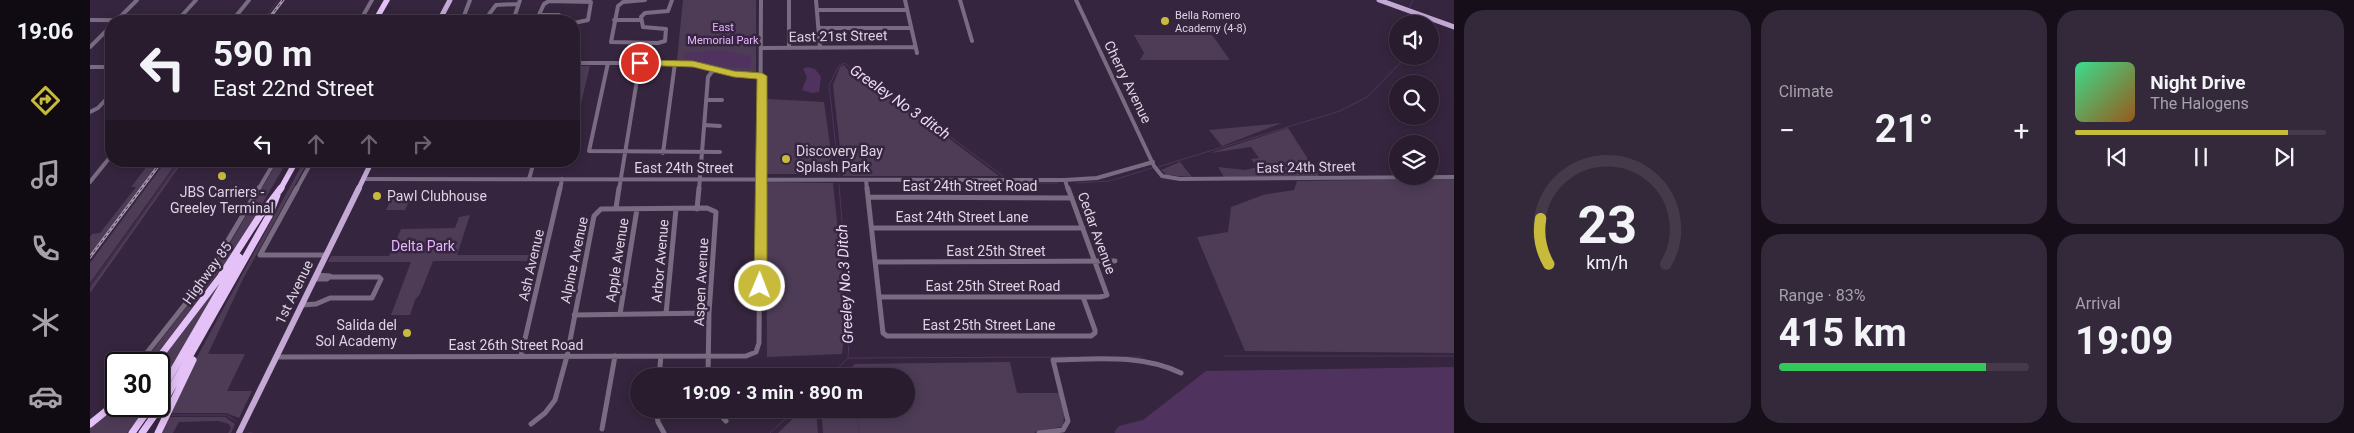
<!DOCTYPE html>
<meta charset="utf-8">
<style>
:root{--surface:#281c2e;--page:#34293a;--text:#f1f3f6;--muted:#a5a1aa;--line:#443a4a;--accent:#c8bb3b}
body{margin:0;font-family:Roboto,sans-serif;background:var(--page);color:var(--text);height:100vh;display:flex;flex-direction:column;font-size:19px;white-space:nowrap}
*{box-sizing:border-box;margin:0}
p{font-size:16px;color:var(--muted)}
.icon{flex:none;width:28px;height:28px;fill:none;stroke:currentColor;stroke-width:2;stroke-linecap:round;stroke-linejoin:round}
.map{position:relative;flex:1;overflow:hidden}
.panel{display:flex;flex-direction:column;gap:10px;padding:10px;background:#160f19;width:900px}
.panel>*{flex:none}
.guide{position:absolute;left:15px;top:15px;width:475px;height:152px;border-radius:20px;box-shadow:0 2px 12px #0003,0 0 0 1px var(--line);background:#281c2e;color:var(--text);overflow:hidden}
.tools{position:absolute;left:1299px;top:15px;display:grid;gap:10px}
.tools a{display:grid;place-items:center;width:50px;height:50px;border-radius:50%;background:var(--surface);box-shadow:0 2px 12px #0003,0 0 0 1px var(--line);font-size:25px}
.speed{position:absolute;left:15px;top:352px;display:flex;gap:10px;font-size:25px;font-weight:700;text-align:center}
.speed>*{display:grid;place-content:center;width:65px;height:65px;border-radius:50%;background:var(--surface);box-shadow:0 2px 12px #0003,0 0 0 1px var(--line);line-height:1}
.speed .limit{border:2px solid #111;border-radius:8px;background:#fff;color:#111}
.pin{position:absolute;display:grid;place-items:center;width:42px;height:42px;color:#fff;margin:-21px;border:2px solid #fff;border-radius:50%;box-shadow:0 1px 5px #0007}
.me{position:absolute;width:55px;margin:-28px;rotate:1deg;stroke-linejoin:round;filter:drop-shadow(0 0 4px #0008)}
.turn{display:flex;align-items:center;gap:18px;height:105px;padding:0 25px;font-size:22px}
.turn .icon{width:65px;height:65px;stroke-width:2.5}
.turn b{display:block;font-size:35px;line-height:42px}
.lanes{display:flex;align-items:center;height:48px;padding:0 25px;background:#0003;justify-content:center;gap:25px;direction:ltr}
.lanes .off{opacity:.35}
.big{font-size:38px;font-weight:700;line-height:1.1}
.panel .card{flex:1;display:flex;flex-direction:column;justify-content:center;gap:8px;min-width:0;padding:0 18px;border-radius:20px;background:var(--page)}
.panel .dial{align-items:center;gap:0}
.dial svg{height:130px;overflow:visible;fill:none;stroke:var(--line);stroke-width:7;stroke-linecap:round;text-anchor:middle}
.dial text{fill:var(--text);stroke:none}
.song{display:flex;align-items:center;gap:15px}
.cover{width:60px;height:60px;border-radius:8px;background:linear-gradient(135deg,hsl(150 70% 55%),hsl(30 70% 35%))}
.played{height:5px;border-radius:2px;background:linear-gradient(90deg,var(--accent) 85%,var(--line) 85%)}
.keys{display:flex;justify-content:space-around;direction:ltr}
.heat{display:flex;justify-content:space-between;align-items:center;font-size:28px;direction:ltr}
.charge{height:8px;border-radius:4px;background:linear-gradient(90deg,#34c759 83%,var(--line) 0)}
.panel .tiles{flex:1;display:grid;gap:10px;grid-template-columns:repeat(3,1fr)}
.card:first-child{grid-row:span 2}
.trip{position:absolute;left:540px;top:368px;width:285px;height:50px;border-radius:25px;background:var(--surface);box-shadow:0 2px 12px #0003,0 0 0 1px var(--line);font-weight:700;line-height:50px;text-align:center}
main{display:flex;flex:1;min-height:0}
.tabs{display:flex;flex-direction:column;width:90px;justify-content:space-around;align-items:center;background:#100b12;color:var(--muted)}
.tabs .icon{width:35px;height:35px}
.tabs .selected{color:var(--accent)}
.tabs b{font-size:22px;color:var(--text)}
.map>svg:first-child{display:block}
</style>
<main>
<nav class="tabs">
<b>19:06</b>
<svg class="icon selected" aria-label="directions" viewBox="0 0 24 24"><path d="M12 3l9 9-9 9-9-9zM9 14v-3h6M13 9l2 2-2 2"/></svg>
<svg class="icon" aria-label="music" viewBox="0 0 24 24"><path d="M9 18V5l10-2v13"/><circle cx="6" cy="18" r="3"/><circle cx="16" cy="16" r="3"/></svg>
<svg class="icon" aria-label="phone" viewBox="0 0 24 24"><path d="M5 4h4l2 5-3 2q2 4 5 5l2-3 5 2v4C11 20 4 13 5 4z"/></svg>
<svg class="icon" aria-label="climate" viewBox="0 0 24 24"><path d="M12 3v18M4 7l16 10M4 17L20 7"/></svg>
<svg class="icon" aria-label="car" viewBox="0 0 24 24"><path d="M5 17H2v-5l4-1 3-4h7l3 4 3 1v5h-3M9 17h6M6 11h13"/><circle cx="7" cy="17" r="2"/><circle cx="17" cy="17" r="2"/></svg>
</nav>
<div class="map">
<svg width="1364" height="433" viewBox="0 0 1364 433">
<rect width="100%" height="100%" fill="#36253e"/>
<!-- green -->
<path fill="#4e3c57" d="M593,0H666V73C640,72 614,62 587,60Z
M1044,35H1122L1140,60H1050L1054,53Z
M754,65L762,75L833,119L909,176H753L743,85L750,67Z
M484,66H500L484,132Z
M677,99L734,102L744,174H677Z
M1192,123L1132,146L1119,130Z
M1198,128L1229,176L1134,177L1128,167L1155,170L1168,167L1167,162L1164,163L1161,159L1169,158L1161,147L1120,153Z
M61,161H70L0,255V237L2,234L10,233L46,187H41Z
M76,161H88L0,283V263Z
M91,161H93L0,293V288Z
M188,161H197L148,246L61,363L52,364L99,304L135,252Z
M214,161H218L153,279L118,354H155L137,391H162L149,418L136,413H80L102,366Z
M1090,162L1102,177L1077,175L1071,170Z
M1364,179V353L1155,351L1107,237L1138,232L1141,207L1173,195L1204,190L1207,181Z
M679,182L743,183L756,310L752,354L677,357L676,185Z
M311,193H323L315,210H296L301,199Z
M380,215L367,255H450L448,261H343L330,294L325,300L320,315H301L321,262H238L241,256H299L311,229L365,228L369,217Z
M136,273L69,389L67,364Z
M920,362L927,393H969L974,416L973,426C964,430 951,428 944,433H733L731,409H816V376H750L765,364Z
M27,406H58L37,433H0V427Z
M713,409H726L728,433H688Z
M79,417H135L145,424L141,433H138L141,428L139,424L128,421L89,422L83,433H72Z"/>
<!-- water -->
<path fill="#50325f" d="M631,50L662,56L660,68H643L595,59L593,56L596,53Z
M717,67L725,69L731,77L729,92L722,93L712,90L717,77L713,69Z
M1364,367V433H1025V431L1029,426L1053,420L1116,371Z"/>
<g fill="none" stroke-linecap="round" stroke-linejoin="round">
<!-- stream -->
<path stroke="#50325f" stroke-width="1" d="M1319,8L1323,0
M1318,13V24
M173,21L188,0
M1068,167L1250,111L1277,97L1317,56
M749,176L739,85L749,66L755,63L766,74L832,116L913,176
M925,183H968
M987,183L1020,181L1062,168
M0,286L90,161
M1135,356H1364
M1032,357H1051
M758,358L985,357
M763,366L764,376
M740,376L758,358L760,321L749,185
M767,409L769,433
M25,415H47
M81,415H136L146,421
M158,433H162
M680,433L706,409"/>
<!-- minor-far1 -->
<path stroke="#796b81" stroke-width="4" d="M555,0L533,2L528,6L521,42L568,43L575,41L576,29L553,27L551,17L555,13L578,11L582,0
M699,0V48
M726,0L730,48
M815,0L827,53
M870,0L882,41
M986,0L1064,166L1072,176L1090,179L1364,177
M727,10H817
M450,15H469L475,21
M0,20L142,21
M27,20L47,0
M524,20H551
M87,21L106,0
M142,21L159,0
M270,21L282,0
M372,21L380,0
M394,21L406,5L428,4
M423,21L430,0
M446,21L454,4L459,1L501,2L498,20L484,23
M729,28H821
M484,43L489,44L484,63
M0,47L21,26
M671,48L825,47
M484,63H595L644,74L672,76
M518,63L499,151L630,152
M0,67H21
M616,100H632
M0,112L8,108L21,94
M614,125L630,126
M573,153L585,63
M273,179L975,180L1007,178L1063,162
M439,179L443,165
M776,180L777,190
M975,180L978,190
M0,182L21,156
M168,190L185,161
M206,190L222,161
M470,190L472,179
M529,190L553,43
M609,190L618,77L624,69
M670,190L671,0"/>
<!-- minor -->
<path stroke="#796b81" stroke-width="5" d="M207,188L170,255H236
M777,188L793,333L797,336H1001L1005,333V330L993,297
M779,197L982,198
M526,208L529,188
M607,209L609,188
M782,228H993
M786,262L1025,261
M224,279H237L240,276L226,275
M790,297H1010L1017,295L978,188
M212,305L226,304L240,298H282L291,279L289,277H240
M530,314L547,209
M576,314L586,209
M484,315L619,313
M431,356L470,188
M186,357L656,356L666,352L669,343L670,188
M48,364L115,279L169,188
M569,376L571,356
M21,393L26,388
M566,409L568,422L574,433
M625,409L636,421
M441,424L455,413L465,400L477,356L504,216L511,209L617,208L626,212L619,313L618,376
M512,429L525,356
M949,433L973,430L978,421L963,360C1006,359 1051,354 1091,373"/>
<!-- major-far1 -->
<path stroke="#c5a9d5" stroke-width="5" d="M1289,0L1364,27
M349,21L360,0
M268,190L282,161"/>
<!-- major -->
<path stroke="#c5a9d5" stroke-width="6" d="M149,433L269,188"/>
<!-- highway-far1 -->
<path stroke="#e4c1f6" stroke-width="5.5" d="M285,21L297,0
M190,190L206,161"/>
<!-- highway -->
<path stroke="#e4c1f6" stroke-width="7" d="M64,364L131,276L169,217L191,188
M69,395L149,257
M0,424L26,403
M42,433L61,406
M52,433L73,403L179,216L187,195
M68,433L103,360"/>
<defs>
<path id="rail" d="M177,21L193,0
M0,257L72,161"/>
</defs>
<!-- rail casing -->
<use href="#rail" stroke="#a195a8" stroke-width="3"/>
<!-- rail -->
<use href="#rail" stroke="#36253e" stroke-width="1" stroke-dasharray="3" stroke-linecap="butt"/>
</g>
<!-- route -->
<path fill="#c8bb3b" stroke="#827a26" d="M550,60L603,61L644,71L672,73L677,76V286L675,289L670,291L664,286L667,79L644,77L603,67L547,65V61Z"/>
<!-- markers -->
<g fill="#c8bb3b" stroke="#36253e" stroke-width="2">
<circle cx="1075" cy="21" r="5"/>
<circle cx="696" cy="159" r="5"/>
<circle cx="132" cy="176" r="5"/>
<circle cx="287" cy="196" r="5"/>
<circle cx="317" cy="333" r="5"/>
</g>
<g text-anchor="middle" stroke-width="5" stroke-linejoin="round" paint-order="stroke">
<!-- far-poi labels -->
<g font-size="11" fill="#ded4e4" stroke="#36253e" text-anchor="start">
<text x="1085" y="19">Bella Romero<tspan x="1085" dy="13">Academy (4-8)</tspan></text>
</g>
<!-- far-park labels -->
<g font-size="11" fill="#e6b6ff" stroke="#36253e">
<text x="633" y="31">East<tspan x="633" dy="13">Memorial Park</tspan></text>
</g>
<!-- street labels -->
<g font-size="14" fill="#ded4e4" stroke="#36253e">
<text transform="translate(748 36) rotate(-1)" y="5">East 21st Street</text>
<text transform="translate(1038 82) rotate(64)" y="5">Cherry Avenue</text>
<text transform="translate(1216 167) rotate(-1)" y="5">East 24th Street</text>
<text x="594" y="173">East 24th Street</text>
<text x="880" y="191">East 24th Street Road</text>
<text x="872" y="222">East 24th Street Lane</text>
<text transform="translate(1007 233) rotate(70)" y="5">Cedar Avenue</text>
<text x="906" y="256">East 25th Street</text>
<text transform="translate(484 260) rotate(-78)" y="5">Alpine Avenue</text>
<text transform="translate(527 260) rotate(-81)" y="5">Apple Avenue</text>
<text transform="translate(570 261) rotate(-85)" y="5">Arbor Avenue</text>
<text transform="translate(441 265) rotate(-77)" y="5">Ash Avenue</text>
<text transform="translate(117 273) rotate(-54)" y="5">Highway 85</text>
<text transform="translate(611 282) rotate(-87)" y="5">Aspen Avenue</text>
<text x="903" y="291">East 25th Street Road</text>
<text transform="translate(204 292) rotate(-64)" y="5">1st Avenue</text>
<text x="899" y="330">East 25th Street Lane</text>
<text x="426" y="350">East 26th Street Road</text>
</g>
<!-- poi labels -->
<g font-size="14" fill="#ded4e4" stroke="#36253e" text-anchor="start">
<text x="706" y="156">Discovery Bay<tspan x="706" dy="16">Splash Park</tspan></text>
<text x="132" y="197" text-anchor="middle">JBS Carriers -<tspan x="132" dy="16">Greeley Terminal</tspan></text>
<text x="297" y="201">Pawl Clubhouse</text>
<text x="307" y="330" text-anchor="end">Salida del<tspan x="307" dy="16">Sol Academy</tspan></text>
</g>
<!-- park labels -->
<g font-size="14" fill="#e6b6ff" stroke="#36253e">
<text x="333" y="251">Delta Park</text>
</g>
<!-- water labels -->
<g font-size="15" font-style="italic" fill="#ecd9f7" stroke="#36253e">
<text transform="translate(810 102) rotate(35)" y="5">Greeley No 3 ditch</text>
<text transform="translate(755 284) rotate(-93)" y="5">Greeley No.3 Ditch</text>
</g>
</g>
</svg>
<div class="tools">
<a><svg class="icon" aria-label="sound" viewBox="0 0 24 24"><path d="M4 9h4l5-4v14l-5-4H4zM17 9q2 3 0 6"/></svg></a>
<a><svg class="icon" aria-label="search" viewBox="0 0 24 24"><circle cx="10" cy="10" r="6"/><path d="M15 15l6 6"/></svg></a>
<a><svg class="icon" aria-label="layers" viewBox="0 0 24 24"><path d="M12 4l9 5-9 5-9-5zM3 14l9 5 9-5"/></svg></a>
</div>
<div class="speed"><div class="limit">30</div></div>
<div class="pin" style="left:550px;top:63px;background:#d93025"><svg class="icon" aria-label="arrive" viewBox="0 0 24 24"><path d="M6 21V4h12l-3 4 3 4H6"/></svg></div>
<svg class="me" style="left:670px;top:286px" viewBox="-20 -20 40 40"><circle r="17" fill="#c8bb3b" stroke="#fff" stroke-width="3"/><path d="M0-11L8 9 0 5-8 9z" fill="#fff"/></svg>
<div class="trip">19:09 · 3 min · 890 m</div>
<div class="guide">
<div class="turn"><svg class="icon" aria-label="left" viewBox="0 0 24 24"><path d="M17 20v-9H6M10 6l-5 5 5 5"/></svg><div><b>590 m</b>East 22nd Street</div></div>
<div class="lanes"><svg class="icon" aria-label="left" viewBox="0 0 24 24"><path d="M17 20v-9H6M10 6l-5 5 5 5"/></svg><svg class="icon off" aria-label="ahead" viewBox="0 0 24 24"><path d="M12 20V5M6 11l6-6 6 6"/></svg><svg class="icon off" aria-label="ahead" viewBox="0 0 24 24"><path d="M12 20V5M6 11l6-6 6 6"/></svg><svg class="icon off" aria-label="right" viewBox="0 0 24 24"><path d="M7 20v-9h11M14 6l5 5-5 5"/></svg></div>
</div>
</div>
<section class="panel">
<div class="tiles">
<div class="card dial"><svg viewBox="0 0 100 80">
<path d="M14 69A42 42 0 1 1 86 69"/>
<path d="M14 69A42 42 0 0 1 9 41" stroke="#c8bb3b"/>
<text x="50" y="56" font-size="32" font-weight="700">23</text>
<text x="50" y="72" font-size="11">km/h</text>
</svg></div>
<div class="card"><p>Climate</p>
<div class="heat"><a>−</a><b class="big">21°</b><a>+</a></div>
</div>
<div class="card">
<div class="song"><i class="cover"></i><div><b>Night Drive</b><p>The Halogens</p></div></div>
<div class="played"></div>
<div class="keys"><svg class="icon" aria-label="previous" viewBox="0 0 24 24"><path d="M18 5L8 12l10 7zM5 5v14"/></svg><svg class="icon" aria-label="pause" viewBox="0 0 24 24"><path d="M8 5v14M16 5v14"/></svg><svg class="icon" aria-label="next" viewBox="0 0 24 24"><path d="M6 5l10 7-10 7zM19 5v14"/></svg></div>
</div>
<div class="card"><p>Range · 83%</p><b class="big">415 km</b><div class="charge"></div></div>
<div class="card"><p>Arrival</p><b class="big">19:09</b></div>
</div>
</section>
</main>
